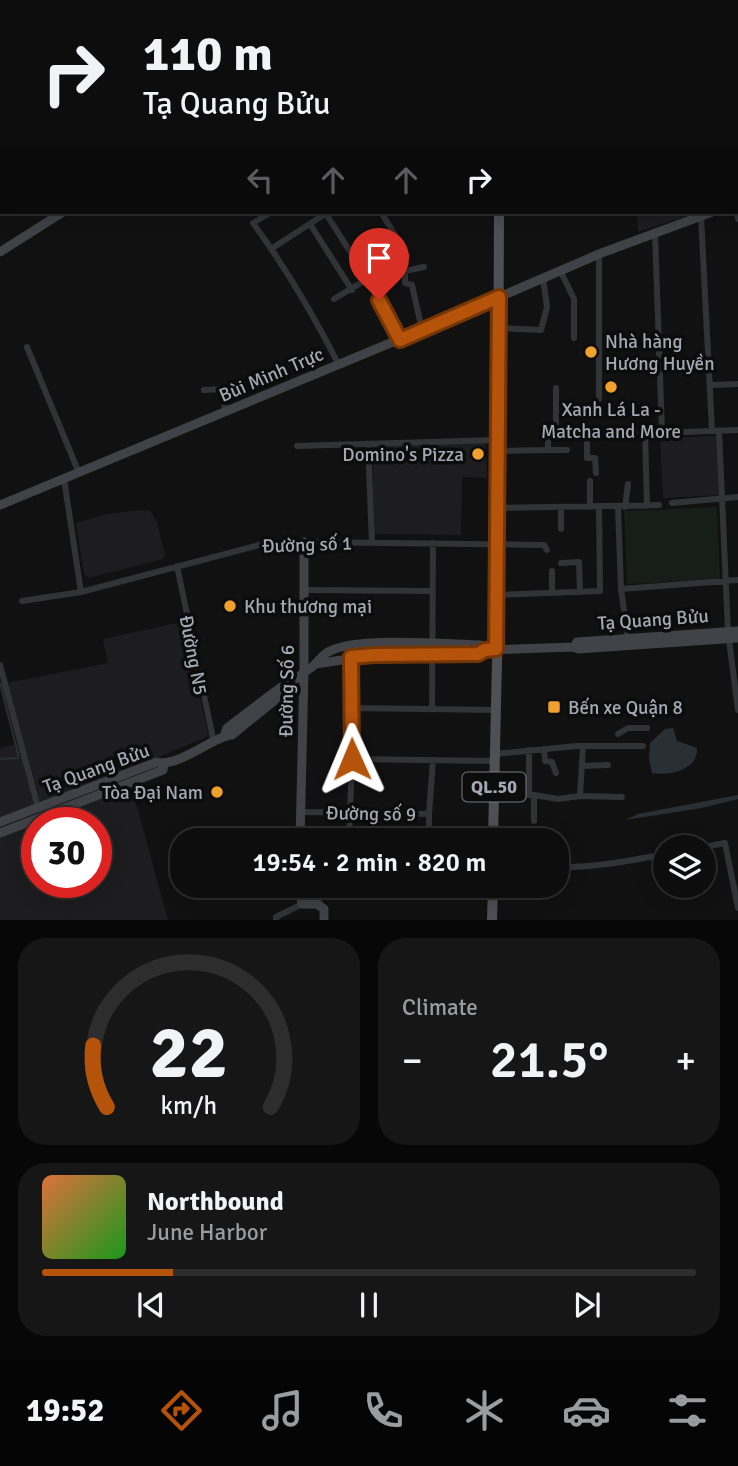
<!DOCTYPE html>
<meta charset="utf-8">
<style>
:root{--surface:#0d0d0e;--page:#161617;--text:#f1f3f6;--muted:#9a9c9e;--line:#2d2d2e;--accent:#b45309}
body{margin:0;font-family:Signika,sans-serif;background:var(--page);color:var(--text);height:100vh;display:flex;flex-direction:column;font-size:26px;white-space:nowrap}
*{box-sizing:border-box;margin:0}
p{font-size:23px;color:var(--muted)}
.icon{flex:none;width:38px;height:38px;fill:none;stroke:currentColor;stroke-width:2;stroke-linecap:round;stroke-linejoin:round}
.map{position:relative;height:920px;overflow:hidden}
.panel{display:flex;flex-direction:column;gap:18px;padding:18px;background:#070708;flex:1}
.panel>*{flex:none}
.guide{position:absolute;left:0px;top:0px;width:738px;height:214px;box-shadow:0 4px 18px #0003,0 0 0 2px var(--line);background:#0d0d0e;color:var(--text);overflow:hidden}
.controls{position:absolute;left:653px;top:835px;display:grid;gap:14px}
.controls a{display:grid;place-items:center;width:63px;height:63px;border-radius:50%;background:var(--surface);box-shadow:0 4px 18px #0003,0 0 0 2px var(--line);font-size:35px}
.speed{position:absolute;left:21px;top:807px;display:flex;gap:14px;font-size:35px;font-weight:700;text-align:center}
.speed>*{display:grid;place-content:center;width:91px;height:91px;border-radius:50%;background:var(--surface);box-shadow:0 4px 18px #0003,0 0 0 2px var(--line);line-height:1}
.speed .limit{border:10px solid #d22;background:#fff;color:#111}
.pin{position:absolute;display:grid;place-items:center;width:60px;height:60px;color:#fff;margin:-72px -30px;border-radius:50% 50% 50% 0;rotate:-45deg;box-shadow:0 0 7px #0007}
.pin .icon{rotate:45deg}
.me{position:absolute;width:77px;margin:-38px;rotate:359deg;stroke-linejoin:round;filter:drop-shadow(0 0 5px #0008)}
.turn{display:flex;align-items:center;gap:24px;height:147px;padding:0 28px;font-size:32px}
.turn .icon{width:91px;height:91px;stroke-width:2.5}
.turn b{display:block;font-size:49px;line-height:60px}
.lanes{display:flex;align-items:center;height:66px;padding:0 28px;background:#0003;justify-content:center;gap:35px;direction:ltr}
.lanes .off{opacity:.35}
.big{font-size:52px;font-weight:600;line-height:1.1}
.panel .widget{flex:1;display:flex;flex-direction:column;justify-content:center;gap:10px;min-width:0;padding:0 24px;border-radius:28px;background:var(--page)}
.panel .dial{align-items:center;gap:0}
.dial svg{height:182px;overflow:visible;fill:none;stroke:var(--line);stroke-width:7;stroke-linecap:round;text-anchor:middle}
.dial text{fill:var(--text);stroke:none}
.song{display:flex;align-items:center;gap:21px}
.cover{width:84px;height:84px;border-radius:10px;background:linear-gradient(135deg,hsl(20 70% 55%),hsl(120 70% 35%))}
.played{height:7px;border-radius:4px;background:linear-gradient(90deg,var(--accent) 20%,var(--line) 20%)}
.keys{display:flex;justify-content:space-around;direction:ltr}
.heat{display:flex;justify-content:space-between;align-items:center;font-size:38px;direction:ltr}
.panel .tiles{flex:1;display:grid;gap:18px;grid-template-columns:1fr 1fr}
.widget:last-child{grid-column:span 2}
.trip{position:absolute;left:170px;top:828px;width:399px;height:70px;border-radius:28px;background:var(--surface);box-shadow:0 4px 18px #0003,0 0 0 2px var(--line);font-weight:600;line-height:70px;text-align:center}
.tabs{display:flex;height:112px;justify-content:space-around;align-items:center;background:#050506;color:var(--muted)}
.tabs .icon{width:49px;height:49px}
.tabs .current{color:var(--accent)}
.tabs b{font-size:32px;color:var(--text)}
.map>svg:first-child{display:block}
</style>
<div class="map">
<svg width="738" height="920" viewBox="0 0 738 920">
<rect width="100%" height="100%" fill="#111112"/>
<!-- built -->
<path fill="#1d1d1f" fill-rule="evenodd" d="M637,212H698L638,232Z
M717,436L719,495L663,498L660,438Z
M485,440L487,478L462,477L461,535L374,534L372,445Z
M140,510L150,511L157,522L165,555L163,559L89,578L84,575L76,523L107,514Z
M182,622L209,736L127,770L168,920H0V748L17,744L1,684L108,663L103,639ZM37,822H96V882H37Z"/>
<!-- green -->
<path fill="#171d18" d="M717,507L720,579L627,584L624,511Z"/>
<!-- water -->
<path fill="#283036" d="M673,728L677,741L697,748C698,770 670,776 652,773L649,759L650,743L665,729Z
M738,795V799L702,808L625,820L638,814Z"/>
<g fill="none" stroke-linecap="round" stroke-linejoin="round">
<!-- stream -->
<path stroke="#283036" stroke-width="2" d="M0,683L18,754V758L0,759"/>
<!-- street -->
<path stroke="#323337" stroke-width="6" d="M48,0L49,2
M295,0L296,2
M569,0V2
M635,0V2
M684,0V2
M283,2L287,0
M514,2V0
M0,35H2
M325,212L368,280L400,340
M737,212L738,219
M268,214L253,223C286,268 314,316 339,365
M701,216L712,431
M310,224L352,290
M655,233L662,432
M271,249L328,212
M599,254V399
M560,270L574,299V338
M334,299L407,255L381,212
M498,328L541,330L547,307L543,278
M422,330L412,285L405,283V271L424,267
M27,347L79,473
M660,360L709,361
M710,385L738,384
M556,388V431
M204,390L223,389L225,412
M587,431V458H595L596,473
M719,431L728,632L738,710
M645,432L647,506
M368,444L372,543
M297,446L497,440
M548,450H567
M497,451L548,450V432L556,431L656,433L738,430
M64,479L81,592
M672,503L738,497
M590,507V481
M618,507L621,589L628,638
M625,507L628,484
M496,508L659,505
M561,529V507
M561,563L579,562L580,592
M177,566L214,743
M552,571V593
M621,589L738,580
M303,590L433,591
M497,595L600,591L599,507
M22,601L81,592L263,544L304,542L544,545L547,550
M0,665L38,808
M351,708L496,710
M432,709L433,543
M618,734L628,728H647
M544,749L545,761L552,762L556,773
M495,754L577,746H643
M352,759L494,761
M582,766L608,765
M494,795H534L558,799L580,796L622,797
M529,795V750
M580,796L583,746
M300,812L429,814L433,760
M429,814V840
M534,821V795
M349,840L352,759L351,657
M704,847L725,843L738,908
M556,867C593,868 629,861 665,854
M317,904L321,897L345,886
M276,920V917L302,904"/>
<!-- secondary -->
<path stroke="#404247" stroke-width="9" d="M105,0V2
M347,2L348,0
M412,2L415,0
M0,79L2,78
M737,201L738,200
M0,252L63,212
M0,505L453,317L599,254L712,212
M574,647L578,649L738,638
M316,664L374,655H478L485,650L574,647L577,642L738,631
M224,736L227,728L281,687L289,685
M0,822L157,762C179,768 213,736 232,735L285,692C291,681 302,674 312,667C318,662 322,655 328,652C356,636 445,644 480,645L485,650
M0,833L163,770L164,764
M300,840L304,672V542
M299,886L302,904H317L324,909V920"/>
<!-- primary -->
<path stroke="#4e5056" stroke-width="10" d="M496,2V0
M508,2V0
M493,840L497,660L499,212
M492,920L493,886"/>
</g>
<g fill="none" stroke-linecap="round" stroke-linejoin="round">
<defs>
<path id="route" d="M352,759L351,657L374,655L478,654L485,650L496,649L499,297L400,340L379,300"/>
</defs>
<!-- route casing -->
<use href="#route" stroke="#753606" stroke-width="18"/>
<!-- route -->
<use href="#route" stroke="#b45309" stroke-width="12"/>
</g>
<!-- markers -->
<g fill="#efa02d" stroke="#0c0c0d" stroke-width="2.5">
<circle cx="591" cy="352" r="7"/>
<circle cx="611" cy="387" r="7"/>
<circle cx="478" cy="454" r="7"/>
<circle cx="230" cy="606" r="7"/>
<rect x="547" y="700" width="14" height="14" rx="3.5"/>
<circle cx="217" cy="792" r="7"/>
</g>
<g text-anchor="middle" stroke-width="7" stroke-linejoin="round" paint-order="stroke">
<!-- shield labels -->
<rect fill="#0c0c0d" stroke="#757a81" stroke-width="2" x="462.5" y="772.5" width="63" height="29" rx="5"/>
<g font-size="18" font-weight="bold" fill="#a2a9b3">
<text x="494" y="793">QL.50</text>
</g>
<!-- poi labels -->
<g font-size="19" fill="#a2a9b3" stroke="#0c0c0d" text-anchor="start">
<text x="605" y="348">Nhà hàng<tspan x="605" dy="22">Hương Huyền</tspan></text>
<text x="611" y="416" text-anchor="middle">Xanh Lá La -<tspan x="611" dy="22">Matcha and More</tspan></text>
<text x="464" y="461" text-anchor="end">Domino's Pizza</text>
<text x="244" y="613">Khu thương mại</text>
<text x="568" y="714">Bến xe Quận 8</text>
<text x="203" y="799" text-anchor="end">Tòa Đại Nam</text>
</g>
<!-- street labels -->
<g font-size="19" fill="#a2a9b3" stroke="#0c0c0d">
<text transform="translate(271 374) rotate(-23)" y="7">Bùi Minh Trực</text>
<text transform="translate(307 544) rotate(-2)" y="7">Đường số 1</text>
<text transform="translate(653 619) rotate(-4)" y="7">Tạ Quang Bửu</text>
<text transform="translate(194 655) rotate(79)" y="7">Đường N5</text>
<text transform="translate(286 691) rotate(-89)" y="7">Đường Số 6</text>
<text transform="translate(96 768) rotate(-20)" y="7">Tạ Quang Bửu</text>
<text transform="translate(371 813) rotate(1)" y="7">Đường số 9</text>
</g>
</g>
</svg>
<div class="controls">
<a><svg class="icon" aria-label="layers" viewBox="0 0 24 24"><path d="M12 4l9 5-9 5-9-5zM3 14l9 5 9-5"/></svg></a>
</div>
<div class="speed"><div class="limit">30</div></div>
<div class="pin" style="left:379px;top:300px;background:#d93025"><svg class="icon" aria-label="arrive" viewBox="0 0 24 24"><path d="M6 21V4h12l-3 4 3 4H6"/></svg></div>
<svg class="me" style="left:352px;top:759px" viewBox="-20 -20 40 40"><path d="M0-17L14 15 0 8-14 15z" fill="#b45309" stroke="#fff" stroke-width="4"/></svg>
<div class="trip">19:54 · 2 min · 820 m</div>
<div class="guide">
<div class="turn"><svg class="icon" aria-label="right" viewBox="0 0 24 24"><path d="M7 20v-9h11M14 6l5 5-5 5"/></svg><div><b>110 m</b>Tạ Quang Bửu</div></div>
<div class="lanes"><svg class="icon off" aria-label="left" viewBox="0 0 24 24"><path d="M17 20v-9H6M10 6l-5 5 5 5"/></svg><svg class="icon off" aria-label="ahead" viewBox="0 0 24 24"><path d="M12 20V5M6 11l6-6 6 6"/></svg><svg class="icon off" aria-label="ahead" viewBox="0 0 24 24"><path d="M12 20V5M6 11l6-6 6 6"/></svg><svg class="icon" aria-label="right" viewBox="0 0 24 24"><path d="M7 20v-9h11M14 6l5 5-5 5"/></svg></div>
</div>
</div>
<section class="panel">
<div class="tiles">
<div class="widget dial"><svg viewBox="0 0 100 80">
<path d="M14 69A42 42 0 1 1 86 69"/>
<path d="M14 69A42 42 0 0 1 8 42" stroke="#b45309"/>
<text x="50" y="56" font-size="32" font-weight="700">22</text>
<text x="50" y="72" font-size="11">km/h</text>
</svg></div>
<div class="widget"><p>Climate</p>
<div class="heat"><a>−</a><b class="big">21.5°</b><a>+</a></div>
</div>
<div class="widget">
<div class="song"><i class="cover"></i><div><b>Northbound</b><p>June Harbor</p></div></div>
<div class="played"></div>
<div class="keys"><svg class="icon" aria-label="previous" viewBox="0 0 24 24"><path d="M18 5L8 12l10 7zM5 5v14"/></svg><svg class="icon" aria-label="pause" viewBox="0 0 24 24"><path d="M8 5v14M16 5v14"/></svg><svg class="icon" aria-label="next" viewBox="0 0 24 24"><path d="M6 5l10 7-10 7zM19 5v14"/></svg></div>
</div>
</div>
</section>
<nav class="tabs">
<b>19:52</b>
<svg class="icon current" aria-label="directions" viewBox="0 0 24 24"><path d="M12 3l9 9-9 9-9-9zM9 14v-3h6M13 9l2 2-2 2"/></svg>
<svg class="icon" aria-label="music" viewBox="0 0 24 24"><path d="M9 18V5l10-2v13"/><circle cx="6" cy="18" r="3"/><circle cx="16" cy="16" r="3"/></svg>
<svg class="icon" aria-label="phone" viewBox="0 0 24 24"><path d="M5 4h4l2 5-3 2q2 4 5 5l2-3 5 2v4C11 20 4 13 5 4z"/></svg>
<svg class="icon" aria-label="climate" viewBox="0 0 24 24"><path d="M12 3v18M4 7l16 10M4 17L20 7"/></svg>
<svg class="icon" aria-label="car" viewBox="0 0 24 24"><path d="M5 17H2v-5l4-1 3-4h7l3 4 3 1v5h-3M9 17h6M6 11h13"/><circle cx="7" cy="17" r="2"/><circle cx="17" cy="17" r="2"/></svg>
<svg class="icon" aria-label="filters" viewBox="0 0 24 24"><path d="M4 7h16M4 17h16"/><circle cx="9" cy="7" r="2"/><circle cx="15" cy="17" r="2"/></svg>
</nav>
